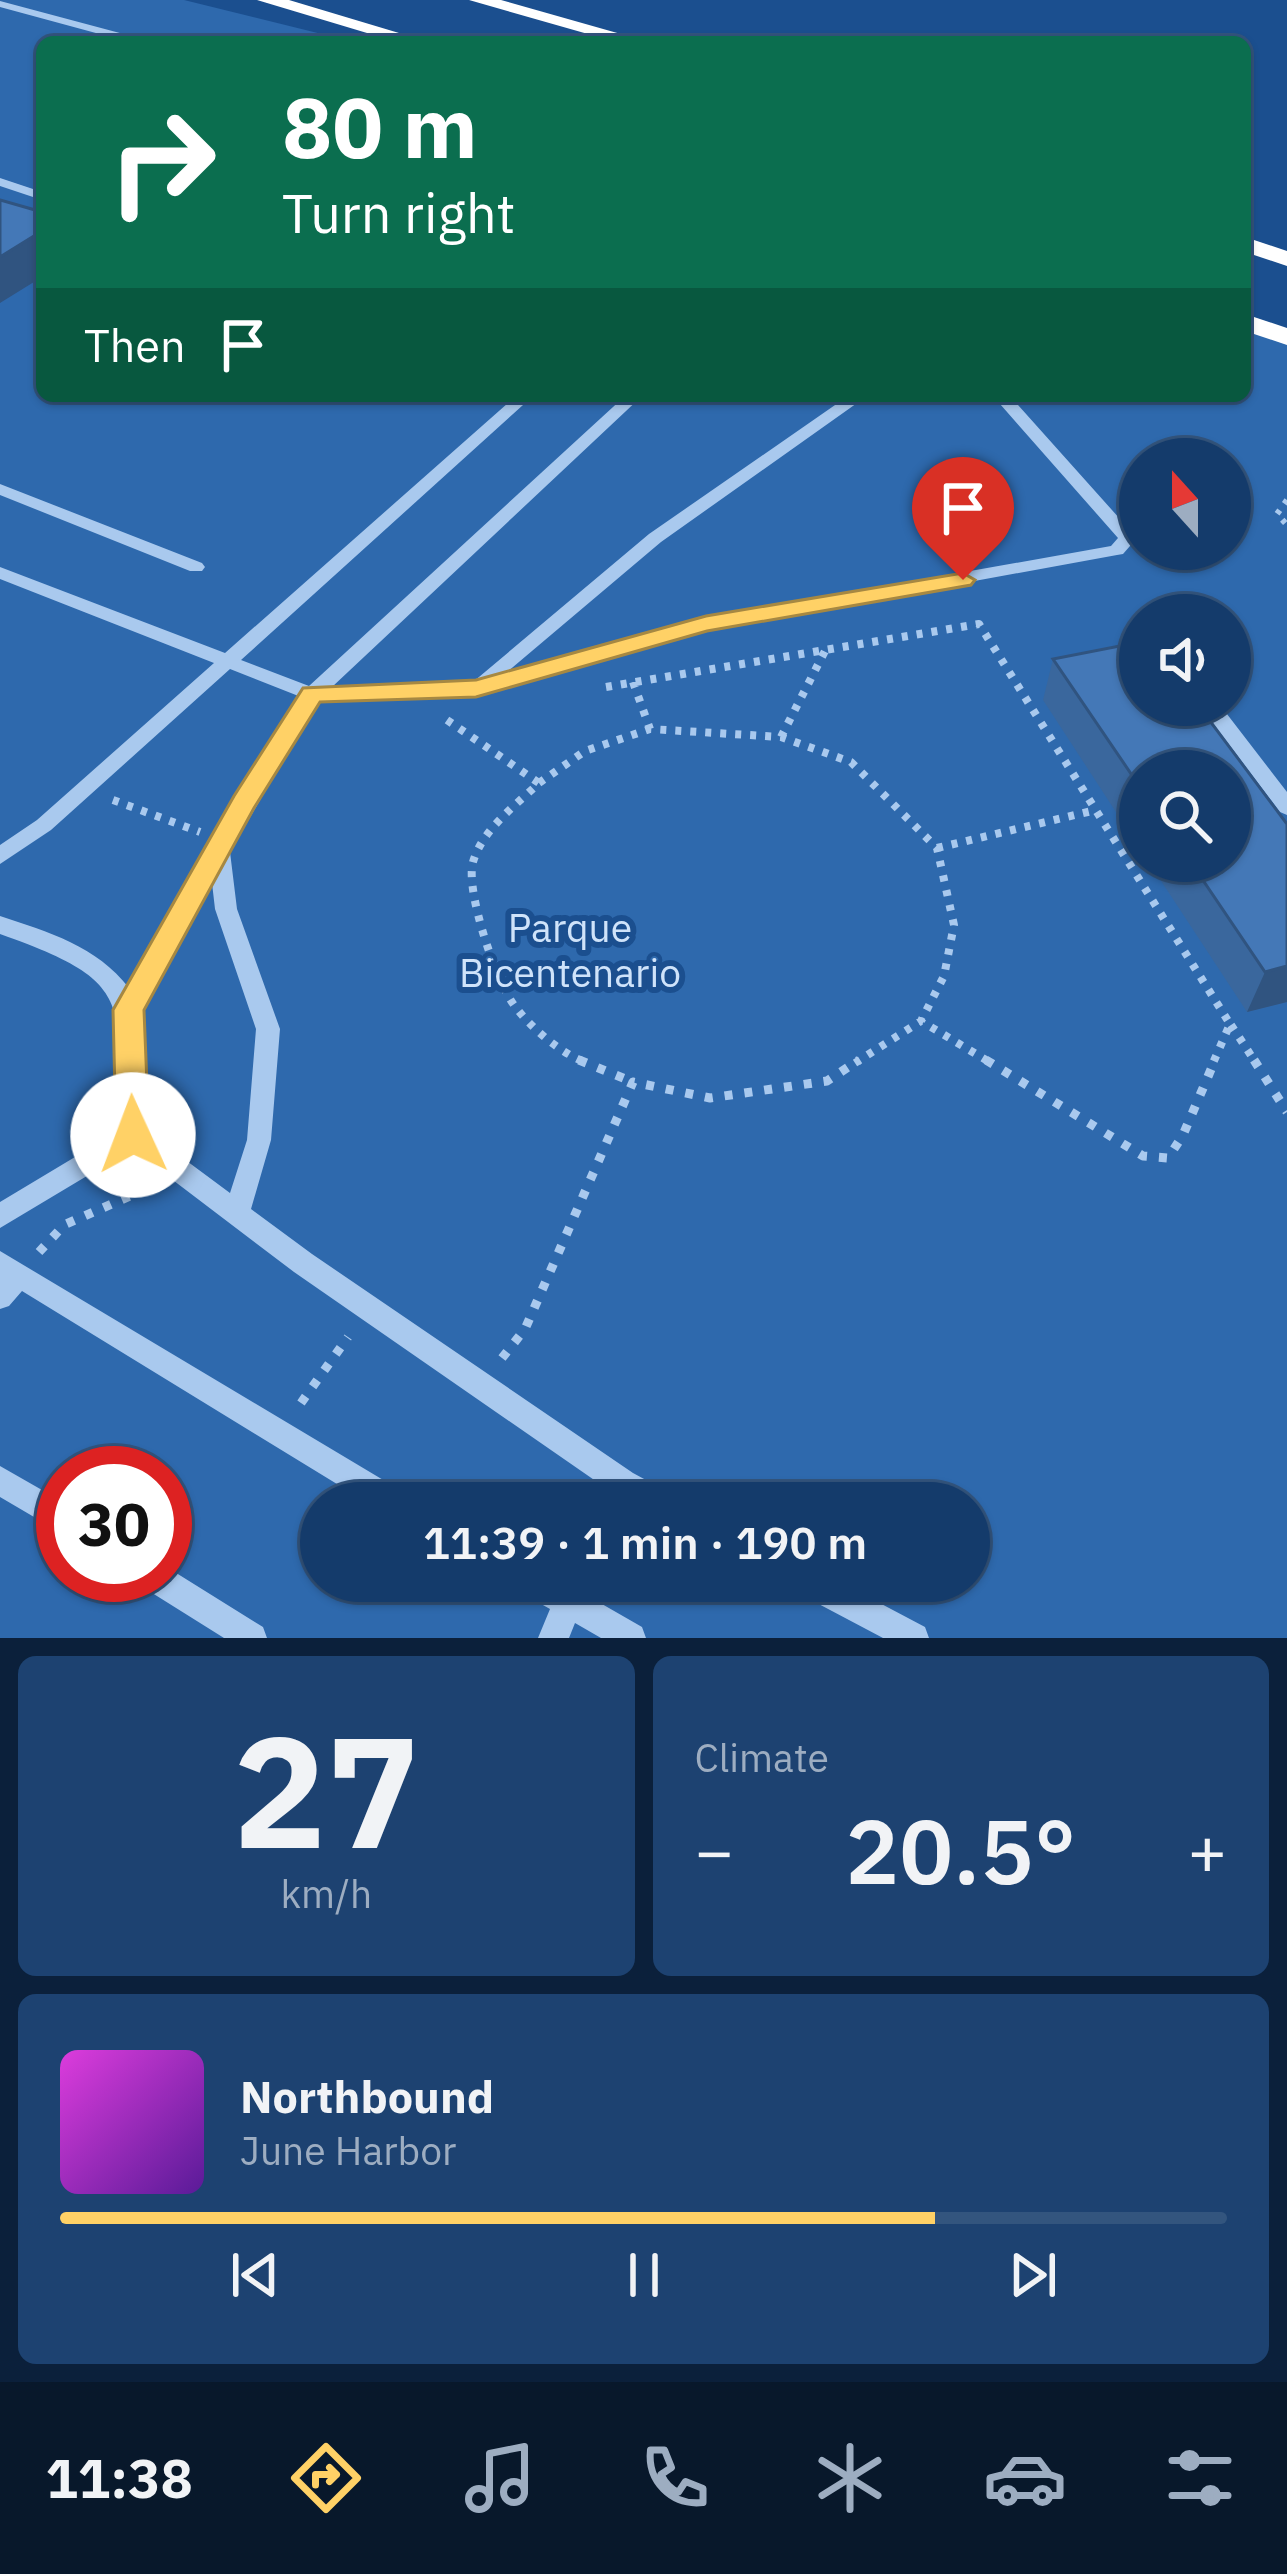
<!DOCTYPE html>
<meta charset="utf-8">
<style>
:root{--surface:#143b6b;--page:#1d4271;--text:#f1f3f6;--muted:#9dadc1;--line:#33557e;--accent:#ffd166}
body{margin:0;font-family:"IBM Plex Sans",sans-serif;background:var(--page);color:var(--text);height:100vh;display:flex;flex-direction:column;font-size:45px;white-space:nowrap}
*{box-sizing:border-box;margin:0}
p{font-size:39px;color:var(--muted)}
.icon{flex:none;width:66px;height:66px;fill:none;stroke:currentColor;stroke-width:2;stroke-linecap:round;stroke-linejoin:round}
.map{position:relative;height:1638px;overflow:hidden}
.drawer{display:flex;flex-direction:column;gap:18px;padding:18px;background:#0b203b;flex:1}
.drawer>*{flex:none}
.banner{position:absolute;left:36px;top:36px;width:1215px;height:366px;border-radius:18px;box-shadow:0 3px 9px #0004,0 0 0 3px var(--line);background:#0b6e4f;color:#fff;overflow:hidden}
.needle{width:78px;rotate:339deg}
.tools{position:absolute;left:1119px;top:438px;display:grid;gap:24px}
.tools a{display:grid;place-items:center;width:132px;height:132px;border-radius:50%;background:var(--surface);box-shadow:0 3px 9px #0004,0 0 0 3px var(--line);font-size:60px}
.speed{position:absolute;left:36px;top:1446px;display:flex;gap:24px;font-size:60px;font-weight:700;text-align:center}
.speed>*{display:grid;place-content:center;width:156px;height:156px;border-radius:50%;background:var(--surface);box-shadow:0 3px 9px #0004,0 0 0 3px var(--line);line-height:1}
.speed .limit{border:18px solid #d22;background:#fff;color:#111}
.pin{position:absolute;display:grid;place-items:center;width:102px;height:102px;color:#fff;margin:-123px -51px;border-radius:50% 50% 50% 0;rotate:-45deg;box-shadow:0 0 12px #0007}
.pin .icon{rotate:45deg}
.me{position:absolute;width:132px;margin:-66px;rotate:358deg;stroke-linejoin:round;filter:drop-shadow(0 0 9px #0008)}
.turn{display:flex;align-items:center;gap:42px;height:252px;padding:0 48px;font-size:54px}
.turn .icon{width:156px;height:156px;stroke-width:2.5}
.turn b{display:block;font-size:84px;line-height:102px}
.then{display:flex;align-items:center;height:114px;padding:0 48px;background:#0003;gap:24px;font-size:45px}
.big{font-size:90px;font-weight:600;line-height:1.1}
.drawer .widget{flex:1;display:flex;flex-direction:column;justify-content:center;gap:18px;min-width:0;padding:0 42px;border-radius:18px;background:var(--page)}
.drawer .dial{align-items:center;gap:0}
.dial b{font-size:156px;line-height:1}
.song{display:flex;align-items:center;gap:36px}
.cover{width:144px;height:144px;border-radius:18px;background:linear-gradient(135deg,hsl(300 70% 55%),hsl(270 70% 35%))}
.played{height:12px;border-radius:6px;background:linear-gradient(90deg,var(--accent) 75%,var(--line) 75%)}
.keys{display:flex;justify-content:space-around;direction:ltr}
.heat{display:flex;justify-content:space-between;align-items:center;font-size:66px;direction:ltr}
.drawer .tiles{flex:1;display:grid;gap:18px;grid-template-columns:1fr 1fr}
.widget:last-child{grid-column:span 2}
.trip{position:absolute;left:300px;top:1482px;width:690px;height:120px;border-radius:60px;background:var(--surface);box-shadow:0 3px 9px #0004,0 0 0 3px var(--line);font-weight:600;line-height:120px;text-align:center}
.tabs{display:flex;height:192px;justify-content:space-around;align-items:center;background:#08182b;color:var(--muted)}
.tabs .icon{width:84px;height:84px}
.tabs .on{color:var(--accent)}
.tabs b{font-size:54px;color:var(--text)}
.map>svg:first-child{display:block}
</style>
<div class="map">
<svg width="1287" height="1638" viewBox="0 0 1287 1638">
<rect width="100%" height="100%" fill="#1b4f8f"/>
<!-- green -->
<path fill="#2e69ad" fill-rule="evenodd" d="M0,0H184L354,42H42V396H1245V329L1287,343V1638H0ZM1140,459H1230V549H1140ZM1140,615H1230V705H1140ZM1140,771H1230V861H1140ZM63,1473H165V1575H63ZM321,1503H969V1581H321Z"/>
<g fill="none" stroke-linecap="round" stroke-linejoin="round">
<!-- path-far2 -->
<path stroke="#a9c9ee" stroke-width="6" stroke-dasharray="4.5 8" stroke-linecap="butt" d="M1287,500L1277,514L1287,525"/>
<!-- path-far1 -->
<path stroke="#a9c9ee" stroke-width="8" stroke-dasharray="6 9" stroke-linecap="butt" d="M633,682L650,729
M606,687L979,624L1230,1024L1213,1063
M447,720L539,783C516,805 482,830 473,862C465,890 496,981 514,1005C531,1028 560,1053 587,1063
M781,737L827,647
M539,783L585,751L650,729L781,737L851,762L937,848L954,925L944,976L921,1021
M113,800L200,832
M937,848L1096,810
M1231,1025L1256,1063
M855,1063L921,1021L991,1063"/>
<!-- path -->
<path stroke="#a9c9ee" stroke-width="9" stroke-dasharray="8 12" stroke-linecap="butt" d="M579,1060L633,1082
M986,1060L1143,1156L1168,1158L1183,1135L1215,1060
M1254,1060L1287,1112
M39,1252L64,1225L148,1188
M502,1358L525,1329L633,1082L710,1098L827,1081L859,1060
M301,1403L348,1337"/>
<!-- minor -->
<path fill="#a9c9ee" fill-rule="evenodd" d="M0,1L146,40L148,42H129L0,7Z
M0,178L42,192V200L0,186Z
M516,396H533L241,660L309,686L625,396H642L332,687L473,682L649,534L848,396H867L661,542L506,673L706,618L1111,546L1118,538L993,396H1010L1137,538L1123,554L1117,555L707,630L476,695L318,700L230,852L237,909L280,1029L271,1140L251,1209L312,1254L633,1473L670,1493L675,1503H631L613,1493L294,1272L132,1149L0,1228V1202L120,1130C118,1000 136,982 0,934V916C48,932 97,946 129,988L301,697L230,669L51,830L0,864V845L37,820L214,663L0,579V567L225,653ZM212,883L215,909L256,1029L247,1140L230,1193L145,1130V1056L139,1011Z
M0,484L202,563L205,567L202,571H190L0,495Z
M1199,705H1220L1287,792V815L1280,812Z
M0,1251L405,1493L410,1503H368L22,1291L9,1306L0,1309Z
M0,1466L63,1502V1534L0,1497Z
M165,1566L263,1627L267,1638H224L141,1586L137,1575H165Z
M516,1581H594L588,1596L642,1627L646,1638H601L575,1623L569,1638H538L550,1609L520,1592Z
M792,1581H838L925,1627L929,1638H883L796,1592Z"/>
<!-- highway -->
<path fill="#fff" fill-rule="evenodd" d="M257,0H289L429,42H397Z
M469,0H501L649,42H616Z
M1245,237L1287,251V266L1245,252Z
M1245,314L1287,328V345L1245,331Z"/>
</g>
<!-- wall -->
<path fill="#3a679d" d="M1140,642V705H1198L1287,824V1002L1247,1012L1148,861H1230V771H1140V849L1043,700L1053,659Z"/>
<!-- shaded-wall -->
<path fill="#305480" d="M42,231V277L0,303V257Z
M1287,966V1002L1247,1012L1265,972Z"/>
<!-- building -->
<path fill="#4478b7" stroke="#305480" stroke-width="3" d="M0,200L42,212V231L0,257Z
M1140,642V705H1198L1287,824V966L1265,972L1190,861H1230V771H1140V787L1053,659Z"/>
<!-- route -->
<path fill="#ffd166" stroke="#a68842" stroke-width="3" d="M963,573L975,580L971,585L707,631L476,697L320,702L254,808L144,1010L149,1135L144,1145L133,1149L121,1145L116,1135L113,1010L234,796L303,688L476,680L706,616Z"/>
<g text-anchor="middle" stroke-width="12" stroke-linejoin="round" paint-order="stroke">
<!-- park labels -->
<g font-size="39" fill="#cfe3fa" stroke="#1b4f8f">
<text x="570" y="942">Parque<tspan x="570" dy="45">Bicentenario</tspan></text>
</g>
</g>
</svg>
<div class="tools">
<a><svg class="needle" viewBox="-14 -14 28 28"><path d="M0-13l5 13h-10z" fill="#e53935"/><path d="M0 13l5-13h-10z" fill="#9dadc1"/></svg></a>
<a><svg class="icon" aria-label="sound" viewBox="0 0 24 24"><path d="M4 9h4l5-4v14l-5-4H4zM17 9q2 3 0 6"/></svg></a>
<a><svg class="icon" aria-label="search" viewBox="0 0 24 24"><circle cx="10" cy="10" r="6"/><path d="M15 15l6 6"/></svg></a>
</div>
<div class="speed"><div class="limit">30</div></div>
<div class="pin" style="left:963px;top:580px;background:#d93025"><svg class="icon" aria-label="arrive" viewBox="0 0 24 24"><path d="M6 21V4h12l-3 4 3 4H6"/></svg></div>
<svg class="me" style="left:133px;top:1135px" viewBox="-20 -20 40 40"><circle r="19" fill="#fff"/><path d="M0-13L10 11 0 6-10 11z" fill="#ffd166"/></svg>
<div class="trip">11:39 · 1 min · 190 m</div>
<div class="banner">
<div class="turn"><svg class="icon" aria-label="right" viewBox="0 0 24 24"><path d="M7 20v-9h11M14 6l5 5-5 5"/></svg><div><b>80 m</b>Turn right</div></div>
<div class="then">Then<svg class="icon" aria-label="arrive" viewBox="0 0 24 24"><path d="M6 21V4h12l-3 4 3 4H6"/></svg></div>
</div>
</div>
<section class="drawer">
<div class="tiles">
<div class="widget dial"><b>27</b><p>km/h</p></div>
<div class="widget"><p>Climate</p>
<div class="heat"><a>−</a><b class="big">20.5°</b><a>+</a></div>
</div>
<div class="widget">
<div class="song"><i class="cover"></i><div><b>Northbound</b><p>June Harbor</p></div></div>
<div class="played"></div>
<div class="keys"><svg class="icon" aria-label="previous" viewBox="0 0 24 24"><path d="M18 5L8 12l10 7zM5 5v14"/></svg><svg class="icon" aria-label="pause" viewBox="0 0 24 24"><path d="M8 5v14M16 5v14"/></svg><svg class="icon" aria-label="next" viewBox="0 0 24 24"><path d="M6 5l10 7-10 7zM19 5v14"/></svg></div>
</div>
</div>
</section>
<nav class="tabs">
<b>11:38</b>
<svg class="icon on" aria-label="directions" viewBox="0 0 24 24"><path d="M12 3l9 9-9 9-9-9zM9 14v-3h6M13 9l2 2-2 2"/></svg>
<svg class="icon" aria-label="music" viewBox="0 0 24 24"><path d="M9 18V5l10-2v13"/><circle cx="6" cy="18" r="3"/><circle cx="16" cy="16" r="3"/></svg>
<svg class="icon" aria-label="phone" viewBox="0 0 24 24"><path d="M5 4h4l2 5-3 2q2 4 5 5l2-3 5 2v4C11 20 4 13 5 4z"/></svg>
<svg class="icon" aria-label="climate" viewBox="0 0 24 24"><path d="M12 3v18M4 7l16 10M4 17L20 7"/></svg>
<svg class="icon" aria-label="car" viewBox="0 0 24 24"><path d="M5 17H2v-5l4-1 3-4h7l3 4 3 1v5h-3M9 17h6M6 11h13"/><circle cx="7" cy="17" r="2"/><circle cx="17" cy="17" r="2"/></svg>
<svg class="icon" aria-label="filters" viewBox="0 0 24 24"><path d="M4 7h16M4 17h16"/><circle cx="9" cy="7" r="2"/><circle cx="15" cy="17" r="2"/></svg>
</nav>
